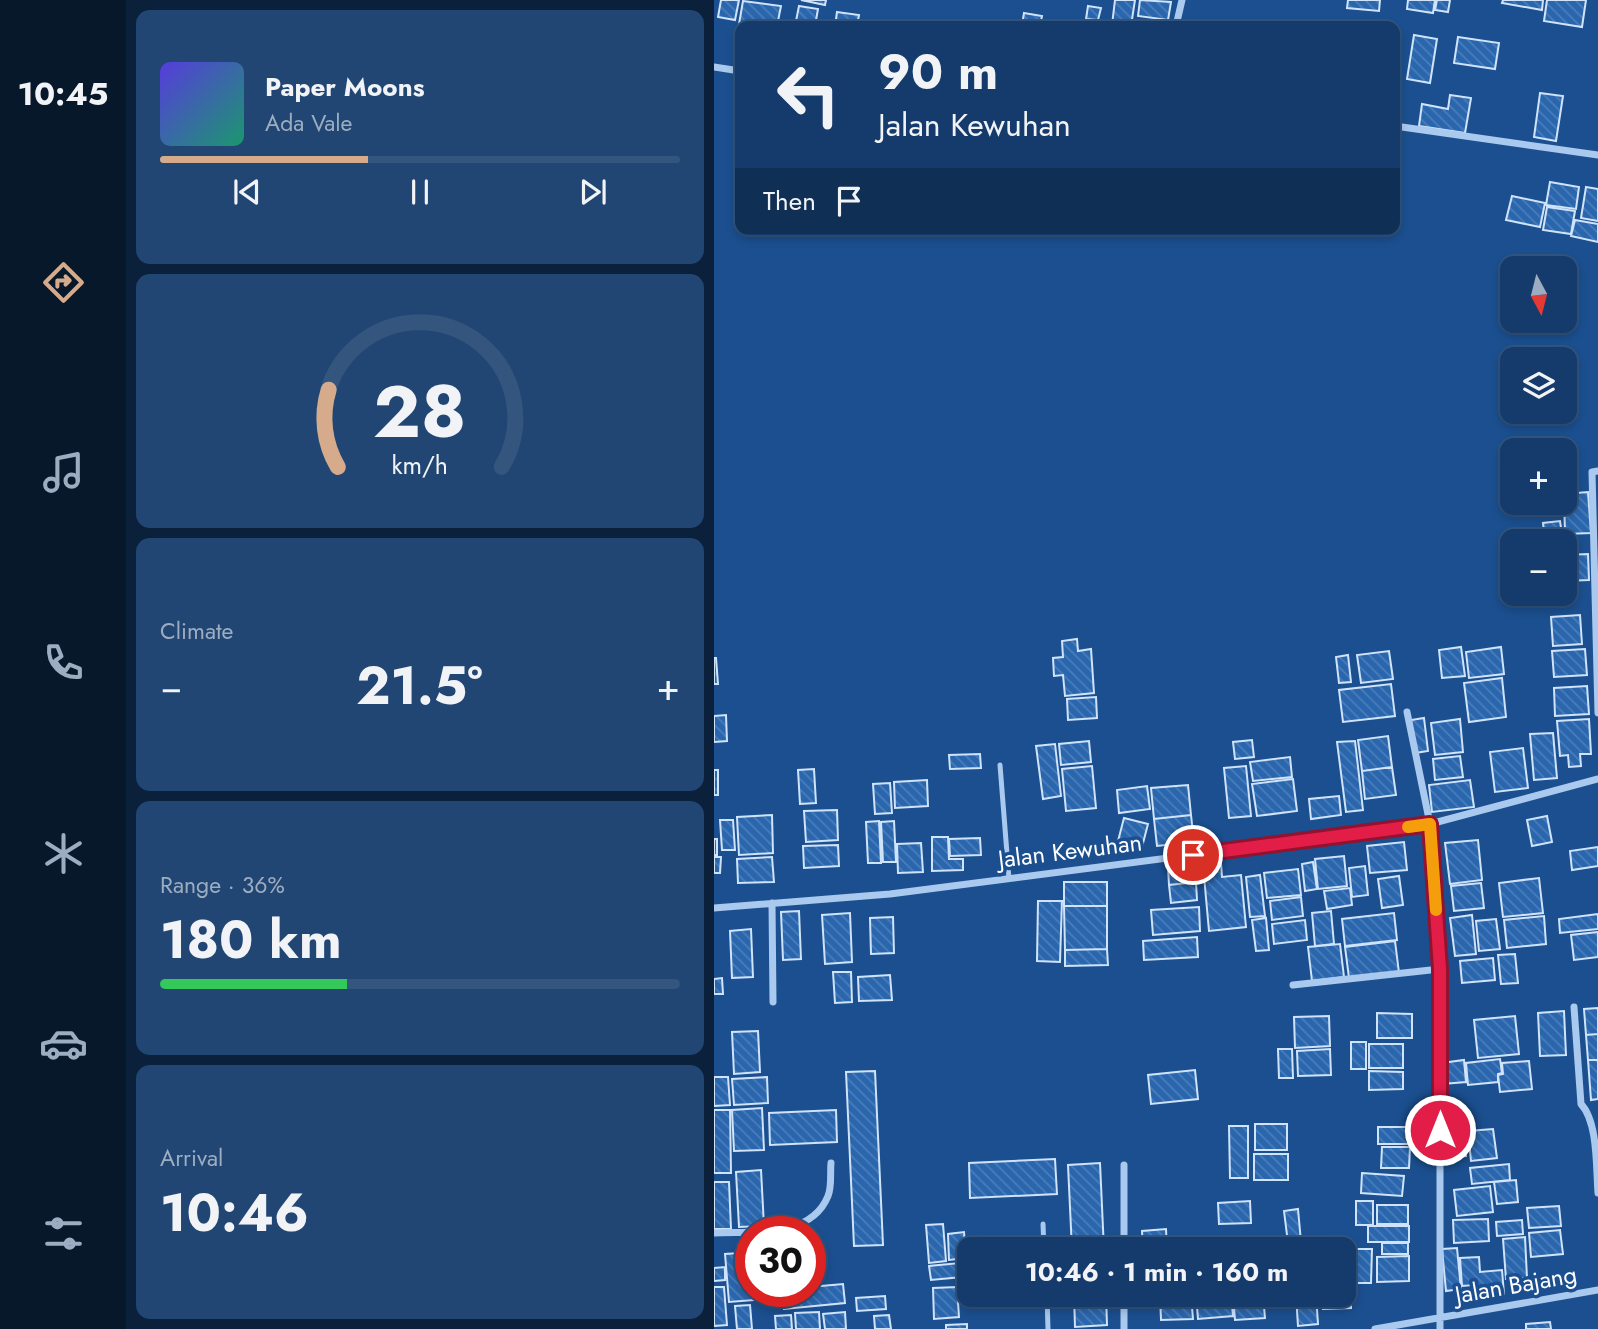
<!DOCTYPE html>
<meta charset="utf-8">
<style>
:root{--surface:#143b6b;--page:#214673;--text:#f1f3f6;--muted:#9dadc1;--line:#33557e;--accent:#d6ab8b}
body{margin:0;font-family:Jost,sans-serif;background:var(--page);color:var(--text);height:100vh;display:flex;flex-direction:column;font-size:26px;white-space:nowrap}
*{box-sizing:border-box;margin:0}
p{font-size:23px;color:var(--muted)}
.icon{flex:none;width:38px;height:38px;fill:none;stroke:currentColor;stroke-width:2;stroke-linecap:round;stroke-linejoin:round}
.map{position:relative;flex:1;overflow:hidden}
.sheet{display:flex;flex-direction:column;gap:10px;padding:10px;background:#0b203b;width:588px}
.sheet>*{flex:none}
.hud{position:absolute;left:21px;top:21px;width:665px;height:214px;border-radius:14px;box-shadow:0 4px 10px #0003,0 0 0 2px var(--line);background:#143b6b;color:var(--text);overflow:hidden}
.needle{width:46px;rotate:173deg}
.controls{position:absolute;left:786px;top:256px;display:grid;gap:14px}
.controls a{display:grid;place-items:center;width:77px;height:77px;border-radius:14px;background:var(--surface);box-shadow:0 4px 10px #0003,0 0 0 2px var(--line);font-size:35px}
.speed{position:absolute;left:21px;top:1216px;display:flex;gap:14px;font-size:35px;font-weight:700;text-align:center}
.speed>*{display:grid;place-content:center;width:91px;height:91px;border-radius:50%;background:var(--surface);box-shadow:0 4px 10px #0003,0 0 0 2px var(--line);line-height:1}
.speed .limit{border:10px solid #d22;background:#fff;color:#111}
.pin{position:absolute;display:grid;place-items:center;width:60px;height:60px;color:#fff;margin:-30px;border:4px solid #fff;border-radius:50%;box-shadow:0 2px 7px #0007}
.me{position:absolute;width:77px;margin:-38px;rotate:0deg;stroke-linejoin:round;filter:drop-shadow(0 0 5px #0008)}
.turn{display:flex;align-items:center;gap:24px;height:147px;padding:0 28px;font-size:32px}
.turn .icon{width:91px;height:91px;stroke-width:2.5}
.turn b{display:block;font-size:49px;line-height:60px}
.then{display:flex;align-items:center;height:66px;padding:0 28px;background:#0003;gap:14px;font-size:26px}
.big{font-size:52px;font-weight:700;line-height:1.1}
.sheet .card{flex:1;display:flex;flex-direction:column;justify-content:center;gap:10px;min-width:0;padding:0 24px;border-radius:14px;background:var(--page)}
.sheet .dial{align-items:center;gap:0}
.dial svg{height:182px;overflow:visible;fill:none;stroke:var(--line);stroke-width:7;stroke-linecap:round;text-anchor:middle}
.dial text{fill:var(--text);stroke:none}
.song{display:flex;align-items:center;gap:21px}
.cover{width:84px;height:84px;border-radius:10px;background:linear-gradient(135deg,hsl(250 70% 55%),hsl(160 70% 35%))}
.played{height:7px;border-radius:4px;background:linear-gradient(90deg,var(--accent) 40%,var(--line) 40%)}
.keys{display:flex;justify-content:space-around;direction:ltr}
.heat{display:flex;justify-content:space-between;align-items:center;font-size:38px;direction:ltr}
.charge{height:10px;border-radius:5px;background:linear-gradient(90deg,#34c759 36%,var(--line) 0)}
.trip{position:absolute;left:243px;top:1237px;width:399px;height:70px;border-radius:14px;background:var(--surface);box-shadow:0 4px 10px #0003,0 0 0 2px var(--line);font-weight:700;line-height:70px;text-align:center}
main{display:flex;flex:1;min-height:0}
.dock{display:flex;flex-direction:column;width:126px;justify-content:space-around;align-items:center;background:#08182b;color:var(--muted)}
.dock .icon{width:49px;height:49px}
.dock .on{color:var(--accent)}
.dock b{font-size:32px;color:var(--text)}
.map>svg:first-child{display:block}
</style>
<main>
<nav class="dock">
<b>10:45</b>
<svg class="icon on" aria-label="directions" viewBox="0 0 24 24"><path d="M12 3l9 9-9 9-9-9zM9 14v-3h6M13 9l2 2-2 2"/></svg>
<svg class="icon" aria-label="music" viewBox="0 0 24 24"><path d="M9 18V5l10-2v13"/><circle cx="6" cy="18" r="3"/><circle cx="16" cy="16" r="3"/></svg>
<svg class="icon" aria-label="phone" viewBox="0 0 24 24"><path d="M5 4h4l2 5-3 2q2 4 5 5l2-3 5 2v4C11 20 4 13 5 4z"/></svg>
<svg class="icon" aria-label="climate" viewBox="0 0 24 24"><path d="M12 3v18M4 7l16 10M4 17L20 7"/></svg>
<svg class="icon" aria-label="car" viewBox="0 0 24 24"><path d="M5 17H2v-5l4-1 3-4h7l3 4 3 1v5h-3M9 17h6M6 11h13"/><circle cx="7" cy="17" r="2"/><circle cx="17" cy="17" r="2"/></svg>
<svg class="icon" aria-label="filters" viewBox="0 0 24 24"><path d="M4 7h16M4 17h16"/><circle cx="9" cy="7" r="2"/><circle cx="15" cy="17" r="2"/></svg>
</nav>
<section class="sheet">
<div class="card">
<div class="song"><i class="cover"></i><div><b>Paper Moons</b><p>Ada Vale</p></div></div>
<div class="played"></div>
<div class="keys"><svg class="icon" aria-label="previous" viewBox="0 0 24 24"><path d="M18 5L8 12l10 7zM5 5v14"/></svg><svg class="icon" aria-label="pause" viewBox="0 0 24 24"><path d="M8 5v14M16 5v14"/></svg><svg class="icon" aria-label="next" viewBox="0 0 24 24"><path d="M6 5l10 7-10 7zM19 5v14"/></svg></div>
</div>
<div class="card dial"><svg viewBox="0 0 100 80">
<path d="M14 69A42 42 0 1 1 86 69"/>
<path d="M14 69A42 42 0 0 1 10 35" stroke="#d6ab8b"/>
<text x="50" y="56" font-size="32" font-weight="700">28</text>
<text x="50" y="72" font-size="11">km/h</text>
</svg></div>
<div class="card"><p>Climate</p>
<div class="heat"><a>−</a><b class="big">21.5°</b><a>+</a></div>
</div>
<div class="card"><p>Range · 36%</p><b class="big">180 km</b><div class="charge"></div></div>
<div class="card"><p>Arrival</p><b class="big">10:46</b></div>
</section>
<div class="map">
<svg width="884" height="1329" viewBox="0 0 884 1329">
<defs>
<pattern id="building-back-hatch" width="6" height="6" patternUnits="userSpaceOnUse" patternTransform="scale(1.75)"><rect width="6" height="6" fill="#2a66ad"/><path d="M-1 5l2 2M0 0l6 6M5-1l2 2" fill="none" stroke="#4a7db9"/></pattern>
</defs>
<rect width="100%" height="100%" fill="#1b4f8f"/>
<!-- building -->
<path fill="url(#building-back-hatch)" stroke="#cfe3fa" stroke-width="2" d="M7,0H25L21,20L4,17Z
M87,0H112L111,5Z
M401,0H421L417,26L398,25Z
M426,0L457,2L454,20L424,16Z
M634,0H666L665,11L633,8Z
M694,0H721L719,13L693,9Z
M723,0H736L734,12L721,10Z
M789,0H829L828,10L788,3Z
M833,0H872L868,27L830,21Z
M29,1L67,6L63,26H26L24,30Z
M85,6L104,9L101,26H81Z
M374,6L387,8L384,20L372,19Z
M123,12L145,15L143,26H121Z
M310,13L328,16L326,26L308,25Z
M363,21L382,24L381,26H362Z
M567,21L595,24V26H566Z
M700,35L723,39L716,83L693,79Z
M744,37L785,43L781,69L740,63Z
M826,93L849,96L842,141L820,137Z
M736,95L757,98L751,133L705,126L708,104L734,109Z
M836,182L865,187L862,209L832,205Z
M872,187L884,189V221L867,218Z
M798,196L831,203L826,227L792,220Z
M833,207L861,211L857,234L829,230Z
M861,220L884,224V242L857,236Z
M874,492L877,533L851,534L850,494Z
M846,521L849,541H831L829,523Z
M874,554L875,580L850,581V555Z
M866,615L868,644L839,646L837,617Z
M363,639L364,651L377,649L380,693L351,696L349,675L340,676L339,658L349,657L348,641Z
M747,647L751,676L728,678L725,650Z
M787,647L790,674L755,678L752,652Z
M871,649L873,675L840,677L838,651Z
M675,651L679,679L647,683L643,655Z
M634,655L637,682L625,683L622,657Z
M0,658H2L4,684H0Z
M788,678L792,717L755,722L750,683Z
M677,684L681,716L629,722L625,690Z
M873,686L875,714L841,716L840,688Z
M382,697L383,718L354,720L353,699Z
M12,715L13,741L0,742V716Z
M710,718L714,751L701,753L697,720Z
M746,719L749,752L721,755L717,723Z
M875,719L877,754H866L867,766L855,767L854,755L846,756L843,721Z
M839,733L843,778L820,780L816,734Z
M674,736L678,767L648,771L644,740Z
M538,740L540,757L521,759L519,742Z
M375,741L377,762L347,765L345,744Z
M641,741L649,810L632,812L623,742Z
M341,744L347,796L329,799L322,746Z
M809,748L814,788L781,792L776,752Z
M266,754L267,768L236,769L235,755Z
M746,756L749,777L721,780L719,759Z
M576,757L578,777L539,781L536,762Z
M378,766L382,808L352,811L348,769Z
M532,766L537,816L515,818L510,768Z
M678,767L682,795L651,799L648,771Z
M100,769L102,803L86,804L84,770Z
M0,770H4V795H0Z
M579,779L583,811L543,816L538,784Z
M213,780L214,806L181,808L180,782Z
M756,780L760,807L718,812L715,785Z
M176,783L178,813L161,814L159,784Z
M474,785L477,815L440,819L437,788Z
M433,786L436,809L405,813L403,790Z
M625,796L627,815L597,819L595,799Z
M123,810L124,840L92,842L90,811Z
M58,815L59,853L25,855L23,817Z
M477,815L480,842L443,846L440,819Z
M833,816L838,842L818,846L813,820Z
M410,818L434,824L428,847L404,841Z
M6,820H19L21,850H8Z
M165,821L167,863H154L152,822Z
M180,821L182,862H169L167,822Z
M218,837H234L235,859H249V870L218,871Z
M266,838L267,855L236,856L235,839Z
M0,839H3V855H0Z
M764,840L768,880L736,884L731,843Z
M690,842L693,870L656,873L653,846Z
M207,843L209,872L184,873L183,844Z
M124,845L125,866L90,868L89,846Z
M884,847V866L858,870L856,851Z
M630,856L633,886L604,889L601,859Z
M0,857H7L6,873H0Z
M58,857L60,882L24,883L23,859Z
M599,862L603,889L591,891L588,864Z
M507,863L508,877L527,875L532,927L495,931L489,865Z
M480,865L482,882L455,885L454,867Z
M651,866L654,895L638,897L635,868Z
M584,869L587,895L553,898L550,873Z
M546,875L551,916L536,917L532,877Z
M685,876L689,905L668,908L664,879Z
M825,878L829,913L789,917L785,883Z
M350,882H393V906H350Z
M482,882L483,900L457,903L455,885Z
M767,883L770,908L740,911L737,886Z
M636,888L638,905L613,909L610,891Z
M587,897L589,916L558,920L556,901Z
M324,901H348L346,962L323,961Z
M350,906H393V949L351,950Z
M485,907L486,931L439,935L437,910Z
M85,911L87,959L69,960L67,912Z
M617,911L620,944L601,946L598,913Z
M136,913L138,962L111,964L108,915Z
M680,913L683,940L631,946L628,919Z
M884,914V929L846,933L845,919Z
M758,915L762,954L741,956L736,918Z
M830,916L832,944L793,948L790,920Z
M179,917L180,953L157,954L156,918Z
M552,918L555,950L542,951L538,920Z
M782,919L786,949L765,951L762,921Z
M591,920L593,940L560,944L558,924Z
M37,929L39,977L18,978L16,931Z
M884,932V957L860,960L857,935Z
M483,937L484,957L430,960L429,941Z
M681,941L685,973L635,978L631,947Z
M626,944L630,977L598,981L594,947Z
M393,949L394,965L351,966V950Z
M801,954L804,983L787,984L784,955Z
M779,958L781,980L748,983L746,961Z
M119,972H137L138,1002L121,1003Z
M176,975L178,1000L145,1001L144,977Z
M8,978L9,994H0V979Z
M884,1008V1034L872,1035L870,1009Z
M850,1011L852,1055L826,1056L824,1013Z
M663,1013L698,1014V1038H663Z
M615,1016L616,1046L581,1048L580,1017Z
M801,1016L805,1054L764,1058L760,1020Z
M44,1031L46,1072L20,1074L18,1032Z
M884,1034V1060H874L872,1035Z
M637,1042H652V1069H637Z
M655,1044H689V1068H655Z
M564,1049H578L579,1078H565Z
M616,1049L617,1075L584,1076L583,1051Z
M786,1059L788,1073L784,1074V1082L754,1085L752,1063Z
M750,1060L752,1082L729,1084L727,1063Z
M874,1060H884V1099L877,1100Z
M815,1061L818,1089L786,1092L784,1075L789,1074L788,1063Z
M481,1070L484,1099L437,1104L434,1075Z
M161,1071L169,1245L140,1246L132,1072Z
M655,1071L689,1072V1089L655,1090Z
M0,1077H14L16,1105L0,1106Z
M53,1077L54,1103L20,1105L18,1079Z
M48,1108L50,1150L20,1151L18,1110Z
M0,1110H16L17,1173H0Z
M122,1110L123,1142L56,1145L55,1113Z
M541,1124H573V1150H541Z
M515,1126H534V1178H516Z
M664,1127H697L698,1144H664Z
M779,1129L783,1158L757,1161L754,1131Z
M750,1131L752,1156L737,1157L734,1133Z
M668,1147H696L695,1168H667Z
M540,1154H574V1180H540Z
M341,1159L343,1194L256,1198L255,1163Z
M386,1163L390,1250H358L354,1165Z
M795,1164L796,1180L758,1184L756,1168Z
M47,1170L50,1226L25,1227L22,1172Z
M648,1173L690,1176L688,1196L647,1193Z
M802,1180L804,1202L783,1204L780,1182Z
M0,1182H15L17,1229H0Z
M776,1186L779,1212L743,1216L740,1190Z
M536,1201L537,1223L505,1224L504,1203Z
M642,1201H659V1225H642Z
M663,1205H694V1224H663Z
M845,1206L847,1226L815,1228L813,1208Z
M584,1209L587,1242L574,1243L570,1211Z
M774,1219L775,1241L740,1243L739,1220Z
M808,1220L809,1234L783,1236L782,1222Z
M229,1224L232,1261L215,1263L212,1225Z
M654,1226H695V1242H654Z
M452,1229L453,1250H429L428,1231Z
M846,1230L849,1254L817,1257L815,1233Z
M250,1232L252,1258L235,1260L234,1234Z
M811,1237L813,1278L792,1279L789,1239Z
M287,1241L288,1250H256V1256L254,1245Z
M668,1243H694V1254H668Z
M602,1244V1250H585V1245Z
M545,1245V1250H515L514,1248Z
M636,1246L637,1274H630V1250H605V1247Z
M743,1248L747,1289L732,1291L728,1249Z
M642,1249H658L657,1283H641Z
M26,1253L27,1263L37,1262V1292H64L65,1298L15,1302L11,1254Z
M695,1256V1281L663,1282V1257Z
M765,1257L766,1272L788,1270L790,1294L762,1297L761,1285L748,1286L746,1258Z
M246,1263L248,1277L217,1280L215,1266Z
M11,1267V1280L0,1281V1268Z
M636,1279L637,1308L609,1309L608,1295H630V1280Z
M129,1284L131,1303L70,1309L68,1292H96V1287Z
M0,1287H10L13,1325L0,1326Z
M243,1287L245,1317L220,1319L219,1288Z
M360,1295H392L393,1325L361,1327Z
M421,1295H444V1305L422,1306Z
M446,1295H477L479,1319L447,1320Z
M482,1295H517L519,1316L484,1319Z
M519,1295H549L551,1318L521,1320Z
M551,1295H578L579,1301L551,1302Z
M582,1295H602L604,1324L584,1326Z
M171,1296L172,1309L143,1311L142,1298Z
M36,1305L38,1329H23L21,1306Z
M105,1312L106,1329H82L81,1313Z
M131,1312L132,1329H111L109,1314Z
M77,1315L78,1329H62L61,1316Z
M175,1315L177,1329H161L160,1316Z
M836,1322L837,1329H812V1324Z
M253,1324V1329H232V1325Z"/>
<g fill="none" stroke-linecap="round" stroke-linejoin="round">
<!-- service -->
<path stroke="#a9c9ee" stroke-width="5" d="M286,765L295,879
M329,1224L330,1250
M333,1295L334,1329"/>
<!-- minor -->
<path stroke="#a9c9ee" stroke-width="7" d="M462,26L468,0
M0,67L26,71
M681,126L884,155
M884,471L878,472L884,713
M58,903L59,1002
M0,908L176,894L716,824L693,712
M579,985L726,969
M860,1007L867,1104C884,1122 882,1167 884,1193
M410,1165V1250
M0,1233C37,1231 97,1239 114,1196C118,1187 116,1173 117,1163
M410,1295V1329
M661,1329L884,1290
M726,1329V969L716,824L884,779"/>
</g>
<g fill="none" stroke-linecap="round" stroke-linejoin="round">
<defs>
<path id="route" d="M479,855L716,824L726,969V1130"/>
</defs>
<!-- route casing -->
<use href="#route" stroke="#92132f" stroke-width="18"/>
<!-- route -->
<use href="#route" stroke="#e11d48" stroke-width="12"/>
<!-- slow -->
<path stroke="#f59e0b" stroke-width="12" d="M694,827L716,824L722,910"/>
</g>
<g text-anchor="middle" stroke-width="7" stroke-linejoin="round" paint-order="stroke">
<!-- street labels -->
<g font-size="24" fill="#fff" stroke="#1b4f8f">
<text transform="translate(356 851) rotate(-7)" y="8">Jalan Kewuhan</text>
<text transform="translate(802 1285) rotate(-10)" y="8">Jalan Bajang</text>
</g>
</g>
</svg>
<div class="controls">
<a><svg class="needle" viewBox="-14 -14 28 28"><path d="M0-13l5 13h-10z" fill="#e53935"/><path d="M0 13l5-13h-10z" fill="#9dadc1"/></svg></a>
<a><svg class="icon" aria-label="layers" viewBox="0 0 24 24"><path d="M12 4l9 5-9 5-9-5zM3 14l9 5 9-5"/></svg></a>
<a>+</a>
<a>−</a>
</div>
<div class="speed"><div class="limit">30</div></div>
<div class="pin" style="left:479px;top:855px;background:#d93025"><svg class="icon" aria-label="arrive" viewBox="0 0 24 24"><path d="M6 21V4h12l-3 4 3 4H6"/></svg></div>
<svg class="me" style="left:726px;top:1130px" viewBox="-20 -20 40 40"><circle r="17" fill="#e11d48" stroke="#fff" stroke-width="3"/><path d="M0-11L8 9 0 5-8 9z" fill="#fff"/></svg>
<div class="trip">10:46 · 1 min · 160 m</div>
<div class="hud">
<div class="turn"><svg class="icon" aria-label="left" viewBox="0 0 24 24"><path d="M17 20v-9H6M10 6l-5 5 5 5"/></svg><div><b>90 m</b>Jalan Kewuhan</div></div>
<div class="then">Then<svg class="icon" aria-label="arrive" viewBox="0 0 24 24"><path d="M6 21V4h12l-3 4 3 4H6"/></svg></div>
</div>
</div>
</main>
